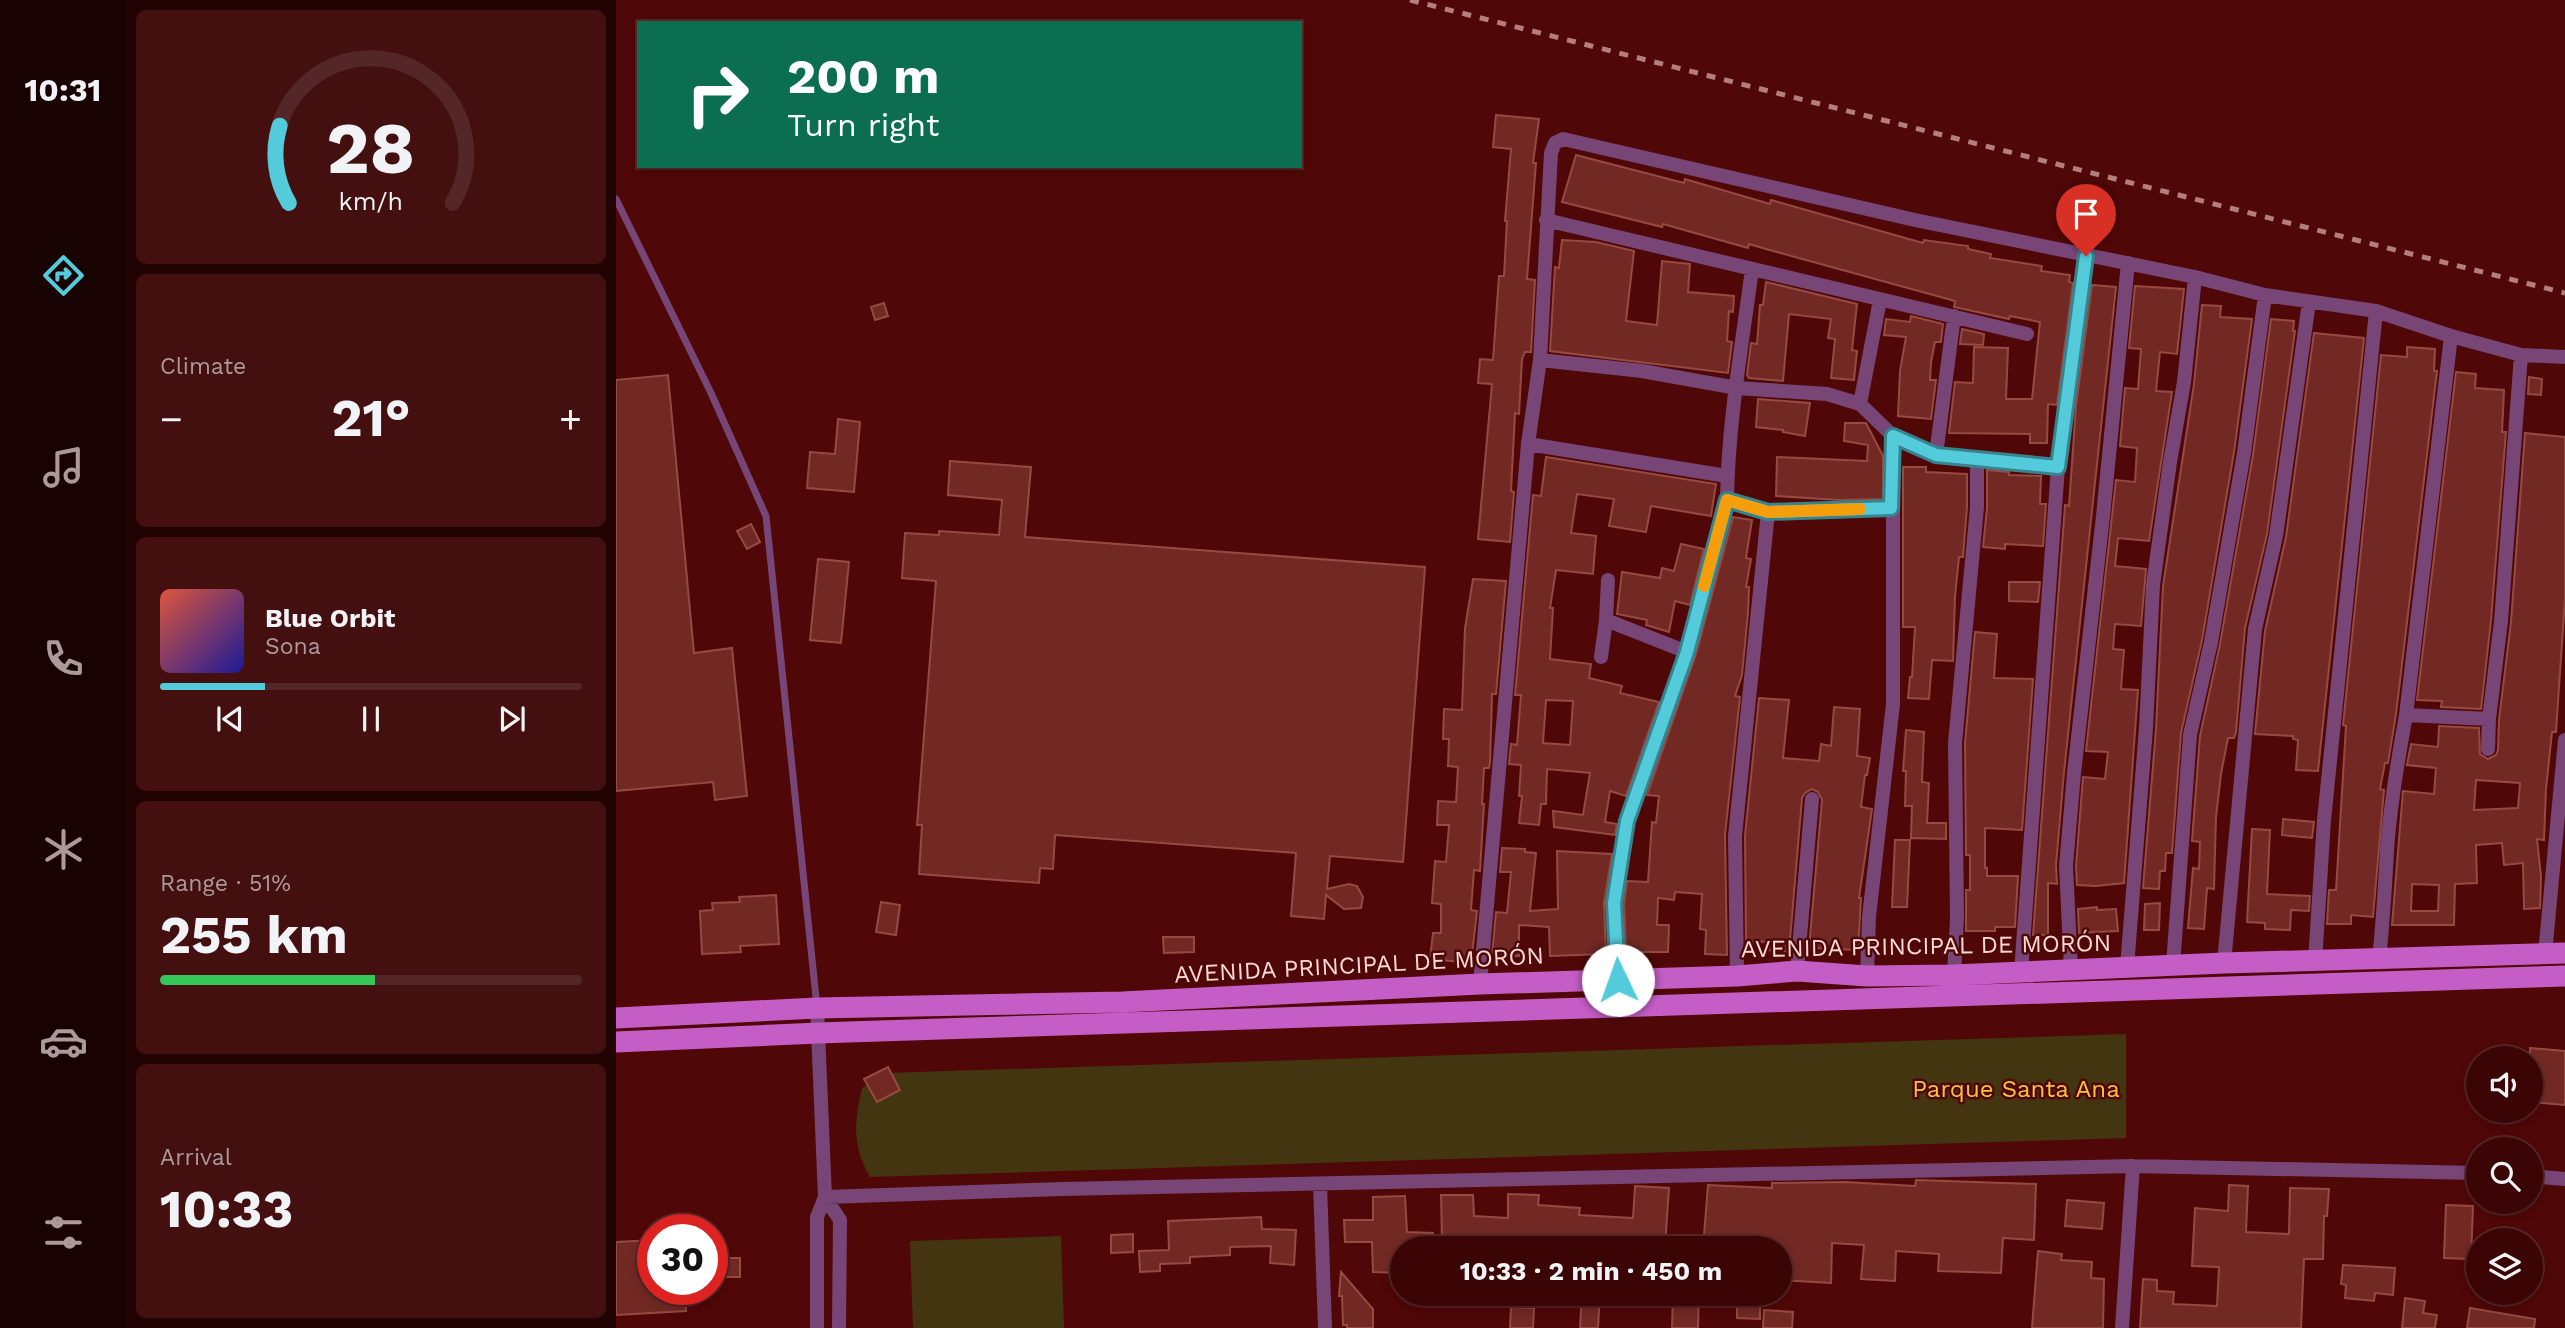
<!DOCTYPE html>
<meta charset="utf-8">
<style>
:root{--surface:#3c0505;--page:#430f0f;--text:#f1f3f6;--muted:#ac999a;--line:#552627;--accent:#53cbda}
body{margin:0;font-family:"Work Sans",sans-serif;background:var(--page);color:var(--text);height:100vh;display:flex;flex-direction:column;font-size:26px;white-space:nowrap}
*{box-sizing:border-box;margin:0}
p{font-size:23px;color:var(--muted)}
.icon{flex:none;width:38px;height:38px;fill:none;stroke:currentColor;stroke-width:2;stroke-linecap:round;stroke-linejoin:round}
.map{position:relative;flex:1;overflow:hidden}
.sheet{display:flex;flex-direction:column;gap:10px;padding:10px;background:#210303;width:490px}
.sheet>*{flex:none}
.banner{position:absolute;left:21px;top:21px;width:665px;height:147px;border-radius:0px;box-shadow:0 4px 10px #0003,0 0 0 2px var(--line);background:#0b6e4f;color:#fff;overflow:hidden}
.controls{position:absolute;left:1850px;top:1046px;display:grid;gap:14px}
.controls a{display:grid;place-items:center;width:77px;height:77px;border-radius:50%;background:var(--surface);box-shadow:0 4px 10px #0003,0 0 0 2px var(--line);font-size:35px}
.speed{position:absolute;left:21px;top:1214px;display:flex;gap:14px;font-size:35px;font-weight:700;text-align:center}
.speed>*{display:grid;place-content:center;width:91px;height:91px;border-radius:50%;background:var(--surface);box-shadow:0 4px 10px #0003,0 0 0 2px var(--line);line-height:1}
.speed .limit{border:10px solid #d22;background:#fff;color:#111}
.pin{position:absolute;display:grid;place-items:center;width:60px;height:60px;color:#fff;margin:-72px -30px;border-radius:50% 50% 50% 0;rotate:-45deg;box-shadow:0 0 7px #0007}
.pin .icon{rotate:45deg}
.me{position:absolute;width:77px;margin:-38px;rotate:357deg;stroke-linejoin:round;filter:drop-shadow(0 0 5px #0008)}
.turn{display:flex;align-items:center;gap:24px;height:147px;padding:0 35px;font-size:32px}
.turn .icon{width:91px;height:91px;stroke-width:2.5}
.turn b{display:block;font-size:49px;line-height:60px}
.big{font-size:52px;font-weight:700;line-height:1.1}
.sheet .card{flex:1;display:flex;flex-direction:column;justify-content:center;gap:10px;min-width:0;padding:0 24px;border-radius:10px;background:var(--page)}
.sheet .dial{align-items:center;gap:0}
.dial svg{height:182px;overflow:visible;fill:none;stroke:var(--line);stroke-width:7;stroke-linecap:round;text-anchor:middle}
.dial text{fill:var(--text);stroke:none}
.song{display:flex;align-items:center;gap:21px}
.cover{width:84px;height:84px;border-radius:10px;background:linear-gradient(135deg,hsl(10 70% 55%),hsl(240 70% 35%))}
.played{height:7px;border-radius:4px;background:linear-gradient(90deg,var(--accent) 25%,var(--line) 25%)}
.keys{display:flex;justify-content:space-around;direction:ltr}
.heat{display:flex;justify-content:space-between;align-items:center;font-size:38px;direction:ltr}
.charge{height:10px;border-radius:5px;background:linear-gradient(90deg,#34c759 51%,var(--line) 0)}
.trip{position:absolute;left:774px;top:1236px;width:402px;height:70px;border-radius:35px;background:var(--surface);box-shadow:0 4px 10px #0003,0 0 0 2px var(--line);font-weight:700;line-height:70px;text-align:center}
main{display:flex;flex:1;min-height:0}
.dock{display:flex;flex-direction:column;width:126px;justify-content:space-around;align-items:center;background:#180202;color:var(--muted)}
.dock .icon{width:49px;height:49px}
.dock .on{color:var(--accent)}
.dock b{font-size:32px;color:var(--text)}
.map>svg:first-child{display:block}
</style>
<main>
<nav class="dock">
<b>10:31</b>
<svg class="icon on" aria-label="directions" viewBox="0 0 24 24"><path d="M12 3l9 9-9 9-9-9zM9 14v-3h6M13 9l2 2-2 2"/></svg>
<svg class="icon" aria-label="music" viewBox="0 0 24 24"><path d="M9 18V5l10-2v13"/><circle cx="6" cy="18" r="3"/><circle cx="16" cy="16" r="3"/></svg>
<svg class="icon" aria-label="phone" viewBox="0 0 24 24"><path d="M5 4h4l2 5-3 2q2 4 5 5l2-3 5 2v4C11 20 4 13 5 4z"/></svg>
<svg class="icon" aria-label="climate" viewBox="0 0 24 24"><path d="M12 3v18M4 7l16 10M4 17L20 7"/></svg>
<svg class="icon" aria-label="car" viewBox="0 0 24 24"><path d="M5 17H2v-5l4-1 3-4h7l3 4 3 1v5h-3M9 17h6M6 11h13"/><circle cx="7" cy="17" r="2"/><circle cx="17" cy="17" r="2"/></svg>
<svg class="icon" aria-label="filters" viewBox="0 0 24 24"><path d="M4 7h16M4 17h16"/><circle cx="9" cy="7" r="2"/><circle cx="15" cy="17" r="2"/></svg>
</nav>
<section class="sheet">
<div class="card dial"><svg viewBox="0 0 100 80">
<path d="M14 69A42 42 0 1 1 86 69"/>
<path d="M14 69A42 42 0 0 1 10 35" stroke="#53cbda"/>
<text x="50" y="56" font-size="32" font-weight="700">28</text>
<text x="50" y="72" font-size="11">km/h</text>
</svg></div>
<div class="card"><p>Climate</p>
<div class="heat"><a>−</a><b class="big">21°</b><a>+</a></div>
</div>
<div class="card">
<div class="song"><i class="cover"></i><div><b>Blue Orbit</b><p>Sona</p></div></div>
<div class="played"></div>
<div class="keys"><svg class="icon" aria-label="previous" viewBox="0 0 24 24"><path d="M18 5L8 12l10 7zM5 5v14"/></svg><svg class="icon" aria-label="pause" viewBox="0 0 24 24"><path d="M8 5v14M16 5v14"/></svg><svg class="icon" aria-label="next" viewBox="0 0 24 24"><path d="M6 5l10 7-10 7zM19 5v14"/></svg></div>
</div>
<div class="card"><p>Range · 51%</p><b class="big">255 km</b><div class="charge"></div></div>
<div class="card"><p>Arrival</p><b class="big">10:33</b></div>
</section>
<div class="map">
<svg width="1949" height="1328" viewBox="0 0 1949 1328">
<rect width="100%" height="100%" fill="#500707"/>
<!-- green -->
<path fill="#43350f" d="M1510,1034V1138L254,1177C236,1147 238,1120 246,1088L269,1073Z
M445,1236L448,1328H297L294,1241Z"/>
<!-- building -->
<path fill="#722924" stroke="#964a42" stroke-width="2" fill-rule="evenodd" d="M880,115L923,119L917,163H920L911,279L919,280L915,352H909L906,359L903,414L899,413L895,491L898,492L894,542L862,539L876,384L862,383L864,359L877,360L883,276H888L891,221H889L895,149L877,147Z
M960,155L1068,183L1069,179L1154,204L1155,200L1307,243L1308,240L1352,246V249L1375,254L1374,258L1426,266L1425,271L1454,275L1453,282L1457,283L1441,405L1432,404L1431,443H1414V434L1333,433L1339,382L1357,383L1358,347L1392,348L1390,399H1416L1424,322L1394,316L1393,319L1343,308L1338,307L1339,301L1150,249L1133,244L1132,248L1047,224L1046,227L946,202Z
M946,240L980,242L1018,251L1010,321L1041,325L1046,261L1074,264L1072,292L1118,296L1117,312L1113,311L1111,341L1116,342L1112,373L934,351L939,267L943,268Z
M1150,282L1241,304L1236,350L1241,351L1238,380L1215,378L1219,339L1212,338L1215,319L1173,314L1167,381L1133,378L1131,375L1135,343L1141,344L1144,305H1147Z
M1476,285L1500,287L1448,772L1440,865L1441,884L1432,883V935H1417L1449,505L1453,506L1460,406Z
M1519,286L1568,289L1561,354L1544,352L1540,391L1556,392L1533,541L1502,538L1499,566L1530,569L1525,626L1499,624L1497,649L1508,650L1505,689L1522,690L1508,883L1480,886L1461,885L1460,866L1467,777L1489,779L1492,752L1470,751L1500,480L1519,482L1521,448L1504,446L1509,388L1522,389L1525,349L1513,348Z
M268,303L272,316L259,320L255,307Z
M1586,305L1605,306L1604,317L1636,319L1618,452L1586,640L1565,733L1556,853H1550L1549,871H1544L1543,889L1527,888L1540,729L1547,586L1578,384Z
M1295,316L1327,324L1325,342H1319L1315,362L1314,380H1320L1315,419L1282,416L1284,371L1290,337L1268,335L1270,319L1294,322Z
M1655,319L1678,321L1677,331H1679L1651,534L1629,628L1620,732L1618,738H1612L1605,774L1600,817L1598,889L1591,888L1588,929L1572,928L1577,868L1583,869L1584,842L1576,841L1584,736L1604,644L1637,455Z
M1346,329L1368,334L1367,345L1344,344Z
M1698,333L1748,338L1702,771L1680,770L1682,740L1677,739V736L1639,734L1649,631L1670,537Z
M1791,347L1819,349L1818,371H1821L1780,714L1772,763H1769L1764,789L1768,790L1757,917L1735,915V924H1711L1713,890H1720L1730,726L1727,725L1765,355L1791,357Z
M1840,372L1860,374L1859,388L1888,390L1886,432H1890L1875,620L1865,709L1825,707L1826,701L1801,700Z
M52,375L78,653L116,648L131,796L99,800L97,782L0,791V380Z
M1913,377L1926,379L1925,395L1912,394Z
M1142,399L1194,403L1189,436L1167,432V430L1140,427Z
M222,419L244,422L238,492L191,488L194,452L219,454Z
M1229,423H1250L1267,456V499L1223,500L1160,496L1161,457L1251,461L1252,445L1228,441Z
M1909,433L1949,437V598L1940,732H1936L1930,789L1928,840L1921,839L1925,876L1924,908L1908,909L1907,863L1888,865L1886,843L1860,845L1861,883L1839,884L1838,925H1776L1787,791L1818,794L1820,768L1791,765L1795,744L1822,747L1823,726L1863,728L1864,754L1872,759L1880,755L1882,750L1883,720L1895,622ZM1860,780L1904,783L1902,808L1858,810ZM1796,884L1823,885L1822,911H1795Z
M930,457L1100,484L1095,516L1035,506L1030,532L993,526L998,499L961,494L955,533L980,536L977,574L940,570L934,608H937L934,659L975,664L973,678L1006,686L1004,693L1043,702L1010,796L994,791L989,822L1001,824L999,835L938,827L937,811L967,815L974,773L931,769L930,804H925L923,825L903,823L906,796H903L905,765L893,764L895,744L901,745L905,695H899L917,495L925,496ZM930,700L957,701L954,745L927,743Z
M334,461L415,467L409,537L809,567L787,862L714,856L711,889L733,884L741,886L747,897L745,908L728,909L710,895L708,919L675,916L680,853L439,835L437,869L424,868L423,883L303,874L306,825H301L320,581L286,578L289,533L323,535V531L383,535L386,500L332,495Z
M1287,467H1310V472L1351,474V507L1347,557H1343L1339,597L1337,661L1316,660L1313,699L1292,698L1294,677H1296L1299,627H1287Z
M1371,470L1393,472V475L1425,476L1424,504H1430L1427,546L1389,544V549L1367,547L1371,508Z
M1117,517L1136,520L1130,558L1135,559L1130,587H1133L1132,613L1126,675L1119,696L1124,697L1109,835L1111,955L1089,954L1090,930L1084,929L1086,894L1059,892L1058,900L1042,898L1041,925H1053L1052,952H1010L1008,904L1011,881L1032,882L1036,822L1040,823L1043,796L1031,795L1080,654Z
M135,524L144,542L131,549L121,531Z
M1065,544L1088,549L1074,605L1059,601L1053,632L1030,625L1031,620L1001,614L1006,572L1044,578L1046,568L1058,571Z
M202,559L233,562L225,643L194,640Z
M857,579L890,581L880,694H876L874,763L873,768H868L866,804H868L864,871L858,870L855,910L861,911L855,963L814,959L817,933H825V904L816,903L819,861L830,862L833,825H821L822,801L840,802L842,767L832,766L833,739H827L828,709L846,710L849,628Z
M1393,582H1424L1422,602L1393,601Z
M1359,632L1381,634L1378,678L1417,679L1406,830L1369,828V868H1371V876H1402L1399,927H1379V931H1350V890H1354V855H1350L1349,743Z
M1143,698L1173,700L1167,758L1203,761L1205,744L1215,746L1218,707L1244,709L1241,756L1254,758L1251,775H1249L1245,807L1256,809L1243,898H1245L1242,950L1193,948L1206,800L1202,792L1196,789L1189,793L1186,798L1173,952L1150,950L1151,942L1130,941L1129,836Z
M1290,730L1308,732L1306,782L1313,783L1311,823H1330V839L1295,838L1296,806H1289L1290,771H1287Z
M1667,819L1698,822L1696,838L1666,835Z
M1636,829L1654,830L1651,894L1694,896L1693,911L1675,910L1674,930L1649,929V923L1631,922Z
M1279,840H1294L1291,907H1276Z
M886,848L909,849V852L920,853L914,911L942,909L941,851L996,854L988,903L990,954L934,956L933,927L903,925V956H876L880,912L891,913L895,872H884Z
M160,895L163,944L124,946L125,952L86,954L84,911L97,910L96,903L124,902L123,897Z
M265,902L284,905L280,935L260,932Z
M1544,903L1543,930H1528L1529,904Z
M1481,907V910L1500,909L1502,931L1463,933L1462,909Z
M547,937H578V952L548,953Z
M1914,1048L1949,1051V1105L1914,1102Z
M272,1067L284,1090L261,1102L248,1079Z
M1300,1180L1420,1184L1418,1240L1387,1238L1385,1273L1322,1271L1323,1254L1280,1251L1279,1281L1245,1279L1248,1245L1216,1243L1215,1283L1164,1280V1248H1087L1092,1185L1156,1188V1183L1229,1182L1299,1186Z
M1613,1185L1632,1186L1630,1232L1673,1234L1674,1188L1713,1189L1711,1216H1708L1707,1259H1688L1685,1328H1524L1527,1279L1541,1280V1291L1558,1292L1557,1304L1601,1306L1603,1267L1576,1266L1579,1208L1612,1211Z
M1019,1186L1053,1188L1049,1246L961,1243V1246L921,1243V1248H890L891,1243L866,1242V1238L826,1239L825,1195H857L858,1216L892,1218V1194L923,1195L922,1205L964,1208L963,1215L1017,1218Z
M789,1196L791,1232L817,1233V1248H786V1273L757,1272L756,1242H729L728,1220H757V1197Z
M1451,1200L1488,1203L1486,1229L1449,1226Z
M1830,1205L1857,1206L1855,1259L1828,1258Z
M645,1217L646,1229L680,1230L678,1265L654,1263L655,1246L614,1247V1255L574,1257V1263L544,1264V1271L524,1272L523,1251L553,1250L552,1221Z
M517,1234V1252L495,1253V1235Z
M37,1240V1290H69L70,1311L0,1315V1242Z
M1422,1251L1446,1254L1445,1260L1476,1262L1475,1278L1488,1279L1487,1328H1416Z
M106,1258H124V1277H106Z
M1727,1265L1779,1268L1777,1295L1759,1293L1758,1301L1729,1298L1730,1285L1725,1284Z
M725,1272L757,1309V1328H731V1325H727L726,1296H723Z
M966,1293H984L982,1328H964Z
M1057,1293H1083L1082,1328H1056Z
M1789,1298L1809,1301L1807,1313L1821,1315L1819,1328H1786Z
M1121,1301L1144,1302V1319L1121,1318Z
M895,1307L918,1308L917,1328H894Z
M1854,1308L1919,1319L1918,1328H1851Z
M1148,1310L1177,1312L1176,1328H1147Z"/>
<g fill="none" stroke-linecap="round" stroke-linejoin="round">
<!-- service -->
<path stroke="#774677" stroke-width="7" d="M0,199L95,393L150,516L201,1007"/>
<!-- minor -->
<path stroke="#774677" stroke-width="14" d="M930,220L1411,334
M924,360L1026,371L1121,388L1211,394L1244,404L1277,436L1320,455L1442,467
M1244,404L1264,300
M912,444L1111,476
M1320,455L1338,316
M1111,500L1152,512L1275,508
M990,620L1071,652
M985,657L990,620L992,580
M1790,715L1873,719
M1872,749L1873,719L1885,621L1905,355
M1929,954L1949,740
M1763,959C1767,923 1769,887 1771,850C1774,805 1782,759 1790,715L1835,336
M1699,962L1708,820L1760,311
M1608,963L1639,629L1660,536L1693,302
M1557,965L1574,735L1595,642L1628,453L1649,295
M1511,967L1530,728L1537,585L1554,462L1568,382L1579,277
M1455,970L1450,866L1458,773L1487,516L1512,263
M1181,971L1196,799
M1405,972L1442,467L1470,255
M1338,975L1341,918L1339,743L1361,507V460
M1121,976L1119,836L1152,512
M1251,976L1253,917L1277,704V436
M1002,980L998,903L1011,821L1071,652L1111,500C1112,423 1126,345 1136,269
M864,984L912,444L924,360L935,153L939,143L947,139L1299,220L1579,277L1649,295L1760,311L1835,336L1905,355L1949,357
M1914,1176L1949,1179
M704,1184L709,1328
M209,1197L447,1189L1517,1166L1862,1173
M209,1197L224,1220L223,1328
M201,1328V1217L209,1197L201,1008
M1506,1328L1517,1166"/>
<!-- primary -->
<path stroke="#c55dc6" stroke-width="21" d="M0,1018L201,1008L506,1002L864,984L1121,976L1181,971L1251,976L1338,975L1608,963L1949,953
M0,1042L202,1033L1949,976"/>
<!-- rail -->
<path stroke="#b37e7b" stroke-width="5" stroke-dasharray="9 9" stroke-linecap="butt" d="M794,0L1949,293"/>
</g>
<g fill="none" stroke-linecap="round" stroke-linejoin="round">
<defs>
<path id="route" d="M1002,980L998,903L1011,821L1071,652L1111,500L1152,512L1275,508L1277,436L1320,455L1442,467L1470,256"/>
</defs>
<!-- route casing -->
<use href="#route" stroke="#36848e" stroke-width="18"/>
<!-- route -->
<use href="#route" stroke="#53cbda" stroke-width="12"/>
<!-- slow -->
<path stroke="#f59e0b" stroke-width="12" d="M1088,586L1111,500L1152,512L1244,509"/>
</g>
<g text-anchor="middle" stroke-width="5" stroke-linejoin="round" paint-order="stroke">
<!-- street labels -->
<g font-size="24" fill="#ffdad5" stroke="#500707">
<text transform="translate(1310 946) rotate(-1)" y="8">AVENIDA PRINCIPAL DE MORÓN</text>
<text transform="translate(743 965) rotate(-3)" y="8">AVENIDA PRINCIPAL DE MORÓN</text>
</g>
<!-- park labels -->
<g font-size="24" fill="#f3c242" stroke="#500707">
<text x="1400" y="1097">Parque Santa Ana</text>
</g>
</g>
</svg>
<div class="controls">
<a><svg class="icon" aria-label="sound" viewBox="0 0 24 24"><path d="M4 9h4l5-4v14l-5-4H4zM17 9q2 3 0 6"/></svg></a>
<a><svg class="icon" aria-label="search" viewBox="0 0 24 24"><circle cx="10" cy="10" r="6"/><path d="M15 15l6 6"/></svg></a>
<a><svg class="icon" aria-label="layers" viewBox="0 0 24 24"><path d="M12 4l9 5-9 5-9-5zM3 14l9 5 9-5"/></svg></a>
</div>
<div class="speed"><div class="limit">30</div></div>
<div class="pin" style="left:1470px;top:256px;background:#d93025"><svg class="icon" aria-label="arrive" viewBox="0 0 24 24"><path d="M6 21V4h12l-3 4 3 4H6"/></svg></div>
<svg class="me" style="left:1002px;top:980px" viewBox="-20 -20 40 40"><circle r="19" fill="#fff"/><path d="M0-13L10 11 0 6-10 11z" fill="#53cbda"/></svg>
<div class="trip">10:33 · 2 min · 450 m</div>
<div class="banner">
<div class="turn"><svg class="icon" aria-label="right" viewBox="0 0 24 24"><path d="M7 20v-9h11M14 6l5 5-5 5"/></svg><div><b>200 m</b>Turn right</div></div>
</div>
</div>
</main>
